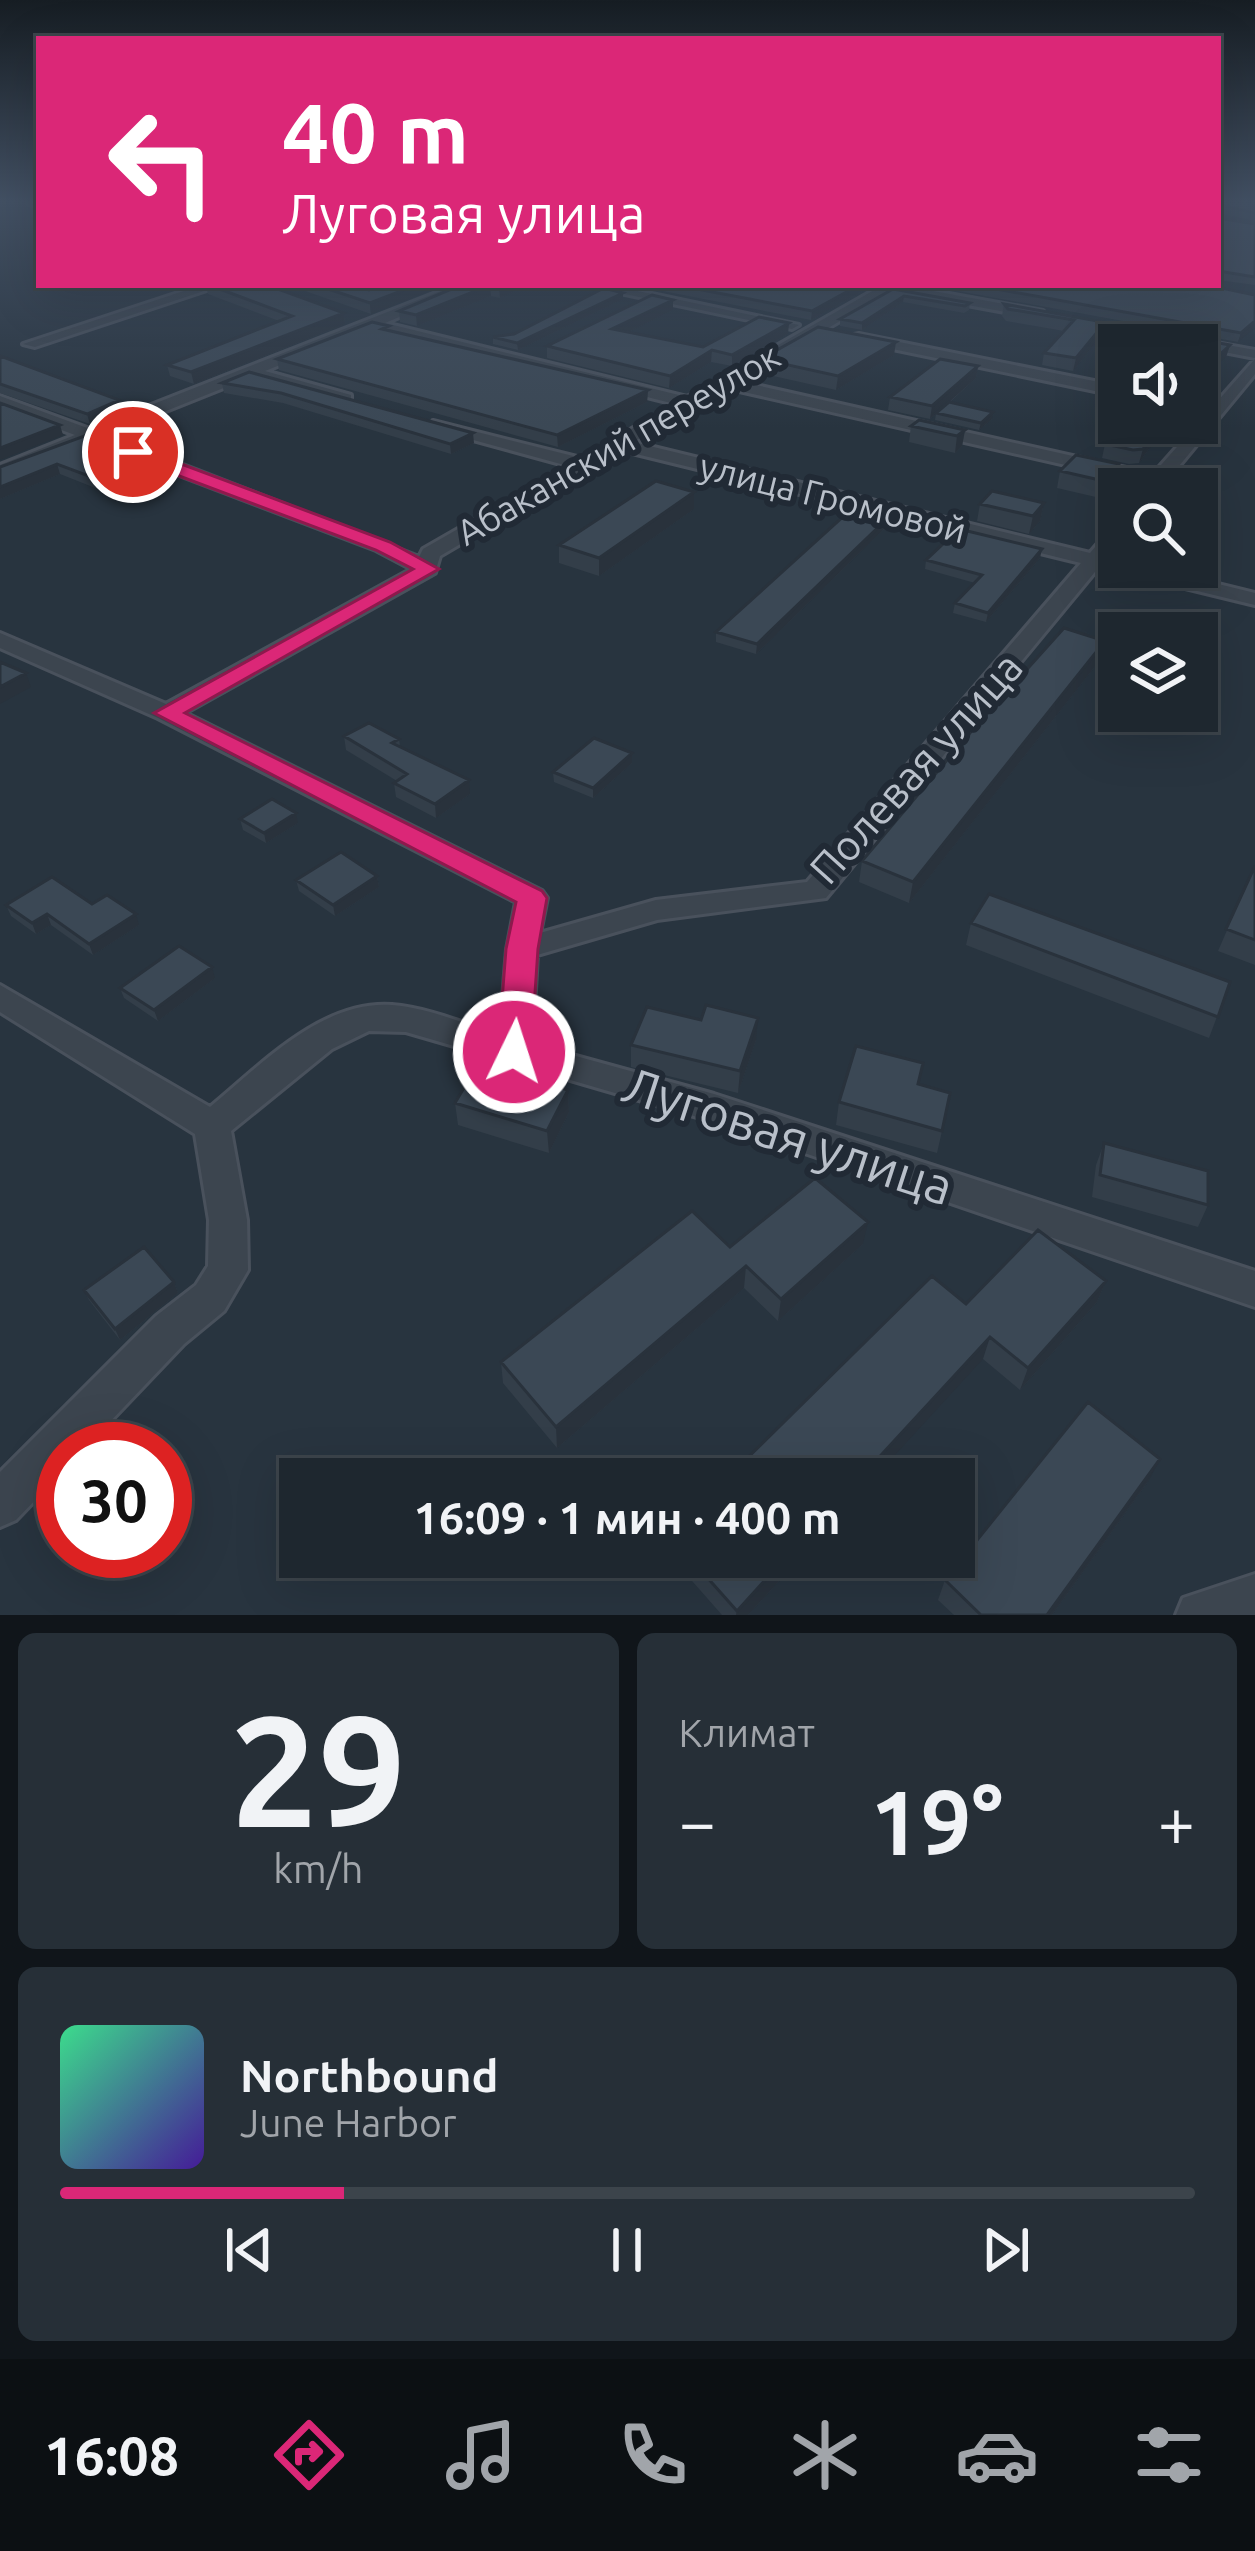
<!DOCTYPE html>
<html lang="ru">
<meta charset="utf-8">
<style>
:root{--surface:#1e272f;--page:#262f37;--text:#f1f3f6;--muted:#a1a5aa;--line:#3c444b;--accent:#db2777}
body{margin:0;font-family:Ubuntu,sans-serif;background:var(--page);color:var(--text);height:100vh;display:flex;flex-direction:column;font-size:45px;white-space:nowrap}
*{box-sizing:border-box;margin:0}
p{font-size:39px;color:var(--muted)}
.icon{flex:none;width:66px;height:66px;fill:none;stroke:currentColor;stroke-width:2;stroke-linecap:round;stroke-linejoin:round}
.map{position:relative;height:1615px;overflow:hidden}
.sheet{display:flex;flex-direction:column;gap:18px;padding:18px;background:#10151a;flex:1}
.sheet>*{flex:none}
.guide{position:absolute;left:36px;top:36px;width:1185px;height:252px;border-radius:0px;box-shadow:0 12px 48px #0002,0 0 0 3px var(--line);background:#db2777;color:#fff;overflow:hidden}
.tools{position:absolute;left:1098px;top:324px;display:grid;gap:24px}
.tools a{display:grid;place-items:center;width:120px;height:120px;border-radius:0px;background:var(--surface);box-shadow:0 12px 48px #0002,0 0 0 3px var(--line);font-size:60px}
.speed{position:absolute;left:36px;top:1422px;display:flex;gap:24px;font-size:60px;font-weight:700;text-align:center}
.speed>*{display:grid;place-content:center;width:156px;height:156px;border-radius:50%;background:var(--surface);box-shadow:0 12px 48px #0002,0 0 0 3px var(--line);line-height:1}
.speed .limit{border:18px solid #d22;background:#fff;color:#111}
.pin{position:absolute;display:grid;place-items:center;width:102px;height:102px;color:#fff;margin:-51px;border:6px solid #fff;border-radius:50%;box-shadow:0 3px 12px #0007}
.me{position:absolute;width:132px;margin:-66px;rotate:4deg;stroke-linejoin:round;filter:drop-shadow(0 0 9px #0008)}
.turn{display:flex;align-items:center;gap:42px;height:252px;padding:0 48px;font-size:54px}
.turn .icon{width:156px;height:156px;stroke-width:2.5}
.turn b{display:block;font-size:84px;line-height:102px}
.big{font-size:90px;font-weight:600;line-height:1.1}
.sheet .widget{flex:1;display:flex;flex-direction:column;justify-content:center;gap:18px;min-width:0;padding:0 42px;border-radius:18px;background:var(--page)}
.sheet .dial{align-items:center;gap:0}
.dial b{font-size:156px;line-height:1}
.song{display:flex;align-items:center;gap:36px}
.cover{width:144px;height:144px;border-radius:18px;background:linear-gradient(135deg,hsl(150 70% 55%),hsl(260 70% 35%))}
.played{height:12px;border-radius:6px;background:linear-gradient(90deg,var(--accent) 25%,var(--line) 25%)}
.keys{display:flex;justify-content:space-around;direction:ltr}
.heat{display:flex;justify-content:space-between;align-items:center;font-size:66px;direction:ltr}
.sheet .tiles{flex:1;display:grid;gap:18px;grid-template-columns:1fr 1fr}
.widget:last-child{grid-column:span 2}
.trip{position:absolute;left:279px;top:1458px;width:696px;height:120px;border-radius:0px;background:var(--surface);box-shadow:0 12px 48px #0002,0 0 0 3px var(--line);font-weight:600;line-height:120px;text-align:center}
.tabs{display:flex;height:192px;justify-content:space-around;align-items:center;background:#0c1013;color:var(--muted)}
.tabs .icon{width:84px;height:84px}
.tabs .active{color:var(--accent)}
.tabs b{font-size:54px;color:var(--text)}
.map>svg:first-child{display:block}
</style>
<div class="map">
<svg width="1255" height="1615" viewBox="0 0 1255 1615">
<rect width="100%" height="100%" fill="#28343f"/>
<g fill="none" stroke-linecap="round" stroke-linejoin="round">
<defs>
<path id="minor" d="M28,202H39V207L29,204Z
M202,285H222L35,347L23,344Z
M456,285H475L385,323L687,397L876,289L871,285H900L1043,311L1038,318L891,291L738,381L1153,474L1255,359V374L1160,489H1141L1145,483L726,388L633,442L1090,553L1112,527L1119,525V544L1108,557L1119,560V567H1149L1255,593V605L1099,567L826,898L657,920L537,955L532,1044L714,1094L1255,1271V1307L711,1121L406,1032L369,1031L332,1049L231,1131L247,1220L248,1270L224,1311L184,1344L84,1449H63V1471L16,1520L0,1527V1472L156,1316L196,1285L208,1266L209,1220L195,1134L0,1012V985L210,1107C260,1066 321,1000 392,1005C429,1008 465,1024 500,1035L507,949L516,902L158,718L0,648V633L166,704L412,569L376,550L90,441L0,476V465L75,435L0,407V396L90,429ZM372,328L675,404L581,458L433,421V429L568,466L423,549L419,557L106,435L251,377L351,401V395L265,371ZM620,450L1081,563L807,882L656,900L540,933L547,898L542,891L185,713L435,573L440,556Z
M582,285H609L799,325L792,329Z
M859,334L1119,386V396L854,341V335Z
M1194,339L1255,350V358L1188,345Z
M1255,1574V1615H1176L1183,1598Z"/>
</defs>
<!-- minor casing -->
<use href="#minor" stroke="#49515c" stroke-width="6"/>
<!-- minor -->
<use href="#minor" fill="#3c454f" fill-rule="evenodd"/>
</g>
<!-- wall -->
<path fill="#333e49" d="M1218,202H1255V221L1218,213Z
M1218,218L1255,224V285L1218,280Z
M206,285H268L344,313L345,324L194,384L170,376L167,365L279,321L208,294Z
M288,285H355L369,290L371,314Z
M461,285H527L500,298L491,296L417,326L400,322L399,311Z
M632,285H869L868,288L811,320Z
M925,285H1207L1255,295L1238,342Z
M893,289L970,303L969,310L964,313L903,302L862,330L840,326V319Z
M623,299L518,350L493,344V337L514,334Z
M1004,304L1230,345L1226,357L1197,345H1146L1100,337L1073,371L1042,365L1044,353L1064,331L1006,321L1002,316Z
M673,310L628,332L703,347L788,334L732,366L711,362L669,388L547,358V346Z
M390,331L648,390L647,402L558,447L279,370L277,359Z
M894,355L836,390L760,373L761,359Z
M0,356L119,400L121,410L90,424L0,393Z
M978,366L976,378L950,402L992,419L979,430L935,420L936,414L930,419L888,410L890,397Z
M249,372L474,443L451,454L283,403L224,393L222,383Z
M1120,423H1167L1139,463L1129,464L1102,458L1105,444Z
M911,426L965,430L962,446L955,453L909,442Z
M116,427H162L163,435L141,444L118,435Z
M113,452L152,467L155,477L113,495L60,474L0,499V467Z
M1060,471L1115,481L1100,498L1057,488Z
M1044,503L1040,521L1029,534L977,521L980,504Z
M694,509L599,576L559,563V545Z
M893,513L891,522L756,654L716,642V632Z
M1040,558L986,622L953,613L955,603L975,583L925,569L926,560Z
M1105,641L1100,660L909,903L859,882L862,861Z
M344,736L399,739L400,746L470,794L436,818L396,797L394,783L397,781L346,750Z
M632,753V763L593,798L554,782L553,772Z
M240,819L298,823L266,843L243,830Z
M1255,866V965L1218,951Z
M377,876L379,887L335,916L299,891L296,880Z
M92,904L139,925L93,955L51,925L36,934L11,916L6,905Z
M971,923L1230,982L1209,1038L966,945Z
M215,978L158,1021L124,998L120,988Z
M756,1040L738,1093L631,1067V1045Z
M919,1085L942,1131L937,1153L836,1125L839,1102Z
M568,1090L569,1112L549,1153L458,1125L455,1103Z
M1104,1143L1208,1205L1198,1227L1092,1197L1096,1165Z
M863,1244L778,1321L744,1288L557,1448L503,1383L501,1362L730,1247Z
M1106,1281L1097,1302L1020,1390L983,1359L966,1304Z
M174,1282L178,1293L120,1340L89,1300L84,1290Z
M1149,1480L1052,1615H954L938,1600L945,1580Z
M671,1557H801L748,1615H722Z"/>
<!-- shaded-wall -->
<path fill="#29323c" d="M417,285H444L371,314L370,303Z
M490,285L491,296L417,326L416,315Z
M504,285H527L500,298L499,287Z
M859,285H869L868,288L811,320L812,311Z
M623,293V299L518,350L517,343Z
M904,296L903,302L862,330V323Z
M673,300V310L612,340V329Z
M344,313L345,324L194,384L191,372Z
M1255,321V328L1238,342L1241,333Z
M789,323L788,334L732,366V355Z
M1103,325L1100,337L1073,371L1076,358Z
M896,342L894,355L836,390L838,376Z
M1230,345L1226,357L1197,385V376Z
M712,350L711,362L669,388L670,376Z
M978,366L976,378L930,419L932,406Z
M648,390L647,402L558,447L557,435Z
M119,400L121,410L90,424L87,414Z
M993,412L992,419L979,430L981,423Z
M1161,423H1167L1139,463L1143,449Z
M60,425L63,435L0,460V448Z
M162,427L163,435L141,444L139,436Z
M965,430L962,446L955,453L957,436Z
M473,433L474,443L451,454L450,444Z
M57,464L60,474L0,499V487Z
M1119,464L1115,481L1100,498L1104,481Z
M152,467L155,477L113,495L110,484Z
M694,492V509L599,576V558Z
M1218,493L1216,501L1197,534V530Z
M1044,503L1040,521L1029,534L1033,516Z
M893,513L891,522L756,654L757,644Z
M1042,549L1040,558L986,622L988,613Z
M1105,641L1100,660L909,903L913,882Z
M26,673L31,687L0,704V687Z
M632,753V763L593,798V788Z
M469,780L470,794L436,818L435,804Z
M296,813L298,823L266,843L264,833Z
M377,876L379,887L335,916L333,905Z
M47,914L51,925L36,934L32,923Z
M136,914L139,925L93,955L89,944Z
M212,967L215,978L158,1021L154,1010Z
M758,1018L756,1040L738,1093L740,1071Z
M568,1090L569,1112L549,1153L547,1131Z
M868,1222L863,1244L778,1321L781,1299Z
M746,1266L744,1288L557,1448L556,1427Z
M1106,1281L1097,1302L1020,1390L1028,1368Z
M174,1282L178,1293L120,1340L115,1329Z
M990,1337L983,1359L873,1479H859Z
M1160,1459L1149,1480L1052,1615H1047Z
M786,1557H801L748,1615H736L737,1611Z"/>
<!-- building -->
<path fill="#3b4855" stroke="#29323c" stroke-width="3" d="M1218,202H1255V213L1221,205L1218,207Z
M1218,218L1255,224V277L1218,271Z
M209,285H267L344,313L191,372L167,365L292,316Z
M316,285H355L369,290L382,285H417L370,303Z
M461,285H504L499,287L490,285L416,315L399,311Z
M676,285H859L812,311Z
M974,285H1207L1255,295V321L1241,333Z
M604,288L623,293L517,343L493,337L514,334Z
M893,289L970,303L965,306L904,296L862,323L840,319Z
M652,295L673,300L612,329L703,347L759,317L789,323L732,355L712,350L670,376L547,346Z
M1004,304L1230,345L1197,376V345L1201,341L1103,325L1076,358L1044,353L1074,320L1008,309Z
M372,322L389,326L382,329L648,390L557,435L277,359Z
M818,327L896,342L838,376L761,359Z
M0,356L119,400L87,414L0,384Z
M940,359L978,366L932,406L890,397Z
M249,372L473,433L450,444L281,393L222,383Z
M949,402L993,412L981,423L936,413Z
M0,403L60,425L0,448Z
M137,419L162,427L139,436L116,427Z
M919,420L965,430L957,436L911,426Z
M1120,423H1161L1143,449L1133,450L1105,444Z
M87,435L111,444L101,448L152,467L110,484L57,464L0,487V467Z
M1076,455L1119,464L1104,481L1060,471Z
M656,481L694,492L599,558L559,545Z
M1208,486L1218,493L1197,530V499Z
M992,491L1044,503L1033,516L980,504Z
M857,504L893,513L757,644L716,632Z
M959,529L1042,549L988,613L955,603L982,575L926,560Z
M1064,628L1105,641L913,882L862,861L969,734Z
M0,662L26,673L0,687Z
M369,723L399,739L392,743L469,780L435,804L394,783L407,774L344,736Z
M594,738L632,753L593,788L553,772Z
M272,799L296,813L264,833L240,819Z
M341,852L377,876L333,905L296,880Z
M1255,866V940L1226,929Z
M52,877L92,904L107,895L136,914L89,944L47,914L32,923L6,905Z
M989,894L1230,982L1218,1017L971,923Z
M179,946L212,967L154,1010L120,988Z
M706,1005L758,1018L740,1071L631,1045L647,1007L701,1020Z
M856,1046L923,1063L918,1084L950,1093L942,1131L839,1102Z
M478,1064L568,1090L547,1131L455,1103Z
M1104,1143L1208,1171V1205L1100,1175Z
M815,1178L868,1222L781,1299L746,1266L556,1427L501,1362L692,1211L730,1247Z
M1038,1230L1106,1281L1028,1368L990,1337L859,1479H726L932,1276L966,1304Z
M144,1247L174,1282L115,1329L84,1290Z
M1088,1402L1160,1459L1047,1615H981L945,1580Z
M689,1557H786L737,1611Z"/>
<!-- sky -->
<linearGradient id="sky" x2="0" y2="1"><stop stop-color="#161d23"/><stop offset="0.47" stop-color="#425063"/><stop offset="1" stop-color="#425063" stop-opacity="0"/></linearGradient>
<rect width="1255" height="428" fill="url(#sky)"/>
<!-- route -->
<path fill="#db2777" stroke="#8e194d" stroke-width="3" d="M133,446L390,542L439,569L185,713L542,891L547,898L538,949L531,1052L526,1062L514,1065L503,1062L498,1052L506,949L516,902L154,713L413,569L376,550L126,456L124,452Z"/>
<g text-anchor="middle" stroke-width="12" stroke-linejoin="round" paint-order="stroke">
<!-- far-street labels -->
<g font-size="36" fill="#b9c0ca" stroke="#212a35">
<text transform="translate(618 444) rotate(-30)" y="13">Абаканский переулок</text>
<text transform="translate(833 498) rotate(14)" y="13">улица Громовой</text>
</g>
<!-- street labels -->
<g font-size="42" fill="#b9c0ca" stroke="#212a35">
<text transform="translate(916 768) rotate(-48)" y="15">Полевая улица</text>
</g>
<!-- near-street labels -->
<g font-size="51" fill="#b9c0ca" stroke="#212a35">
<text transform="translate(788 1136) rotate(18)" y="18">Луговая улица</text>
</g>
</g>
</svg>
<div class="tools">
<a><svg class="icon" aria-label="sound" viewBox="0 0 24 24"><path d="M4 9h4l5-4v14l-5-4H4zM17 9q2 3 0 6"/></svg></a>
<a><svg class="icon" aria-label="search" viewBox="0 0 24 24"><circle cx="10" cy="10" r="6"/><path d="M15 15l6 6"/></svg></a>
<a><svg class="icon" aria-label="layers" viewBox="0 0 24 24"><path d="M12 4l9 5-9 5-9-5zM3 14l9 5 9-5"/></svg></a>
</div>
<div class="speed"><div class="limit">30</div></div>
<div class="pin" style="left:133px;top:452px;background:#d93025"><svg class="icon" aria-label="arrive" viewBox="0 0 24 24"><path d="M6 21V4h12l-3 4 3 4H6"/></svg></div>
<svg class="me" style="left:514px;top:1052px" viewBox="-20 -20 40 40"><circle r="17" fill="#db2777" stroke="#fff" stroke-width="3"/><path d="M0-11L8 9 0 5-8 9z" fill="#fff"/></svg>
<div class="trip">16:09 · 1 мин · 400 m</div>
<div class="guide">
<div class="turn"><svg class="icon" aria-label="left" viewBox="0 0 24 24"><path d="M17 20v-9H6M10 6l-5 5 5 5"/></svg><div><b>40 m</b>Луговая улица</div></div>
</div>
</div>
<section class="sheet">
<div class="tiles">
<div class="widget dial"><b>29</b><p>km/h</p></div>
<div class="widget"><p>Климат</p>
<div class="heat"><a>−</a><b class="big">19°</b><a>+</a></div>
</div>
<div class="widget">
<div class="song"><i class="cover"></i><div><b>Northbound</b><p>June Harbor</p></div></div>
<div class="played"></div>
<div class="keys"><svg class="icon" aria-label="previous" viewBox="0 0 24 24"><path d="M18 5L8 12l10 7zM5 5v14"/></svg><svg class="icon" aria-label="pause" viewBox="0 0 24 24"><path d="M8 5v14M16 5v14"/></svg><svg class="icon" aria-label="next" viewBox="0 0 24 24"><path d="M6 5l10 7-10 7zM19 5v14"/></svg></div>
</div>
</div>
</section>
<nav class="tabs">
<b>16:08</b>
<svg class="icon active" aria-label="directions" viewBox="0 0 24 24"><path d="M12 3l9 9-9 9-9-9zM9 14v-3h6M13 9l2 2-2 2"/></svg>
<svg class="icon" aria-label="music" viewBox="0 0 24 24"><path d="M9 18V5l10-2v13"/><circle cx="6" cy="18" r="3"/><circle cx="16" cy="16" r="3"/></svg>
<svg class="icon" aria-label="phone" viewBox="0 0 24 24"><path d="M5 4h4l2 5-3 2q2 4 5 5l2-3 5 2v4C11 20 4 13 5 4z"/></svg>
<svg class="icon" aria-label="climate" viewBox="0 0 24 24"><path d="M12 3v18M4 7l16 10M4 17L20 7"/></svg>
<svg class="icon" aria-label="car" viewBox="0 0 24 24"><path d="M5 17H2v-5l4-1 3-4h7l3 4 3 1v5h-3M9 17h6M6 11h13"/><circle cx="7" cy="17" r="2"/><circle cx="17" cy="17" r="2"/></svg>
<svg class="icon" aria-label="filters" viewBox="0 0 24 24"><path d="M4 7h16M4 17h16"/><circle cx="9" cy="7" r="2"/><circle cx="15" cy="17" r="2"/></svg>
</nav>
